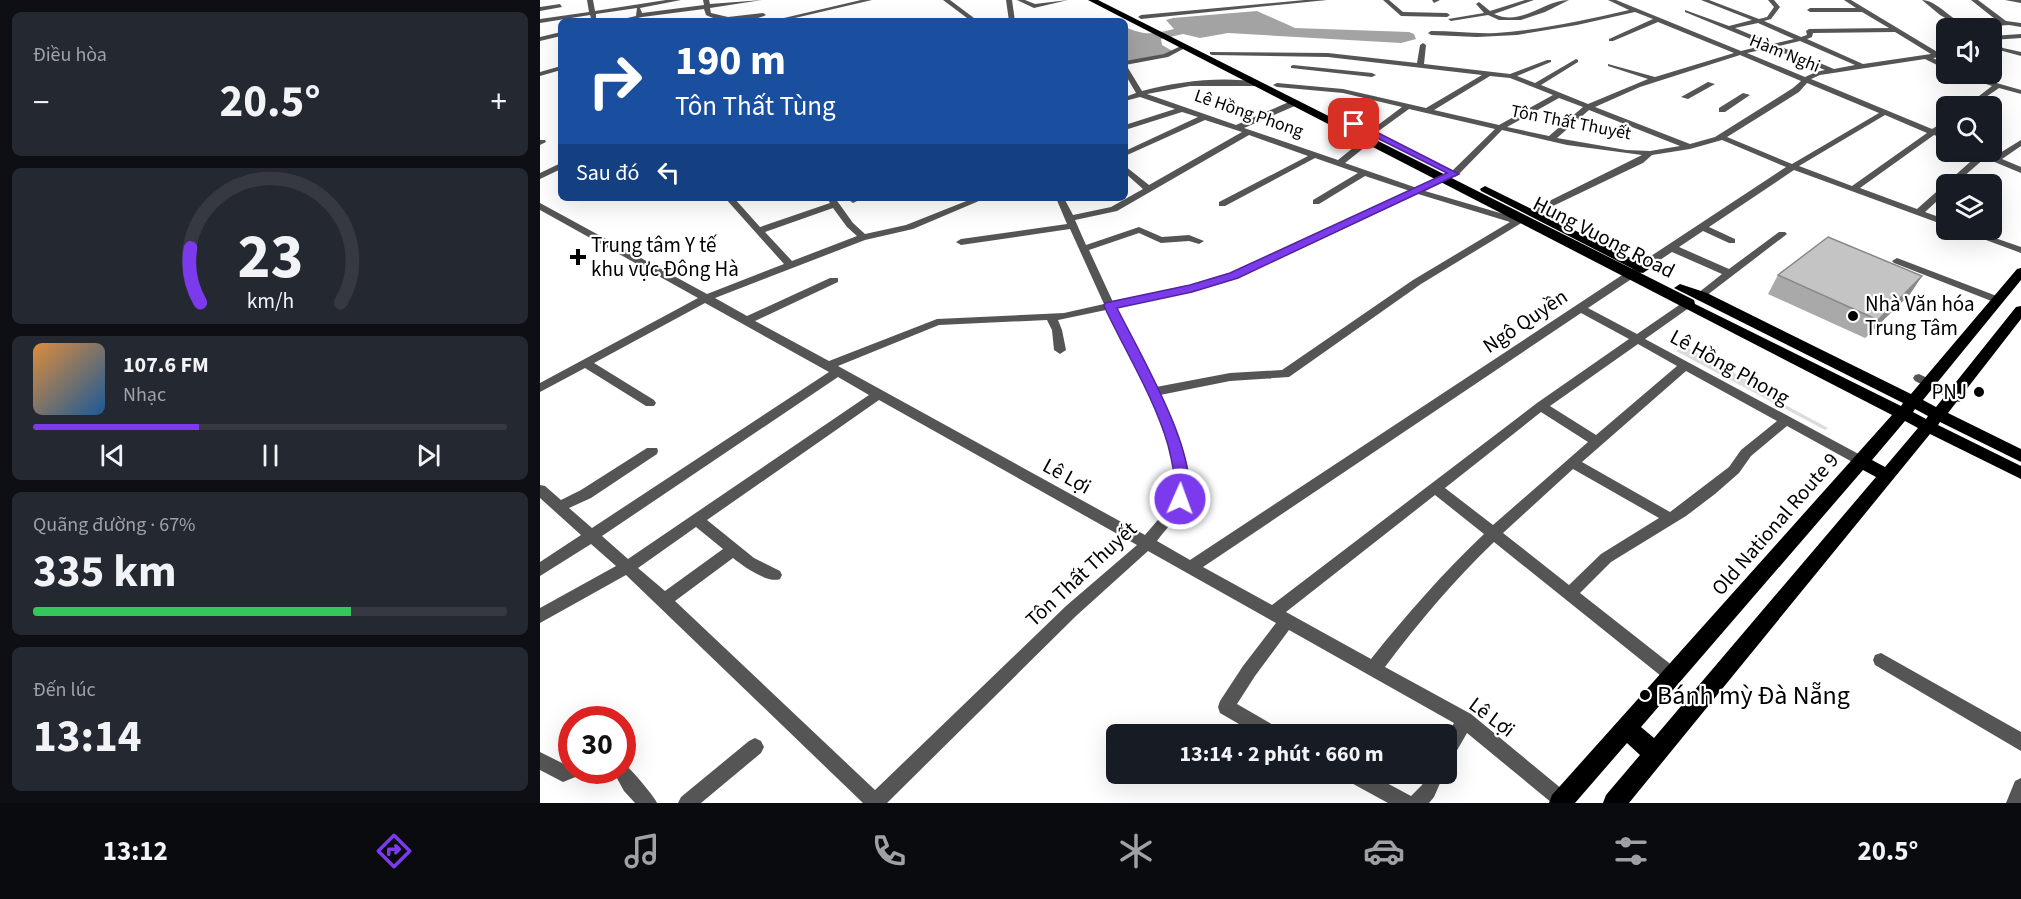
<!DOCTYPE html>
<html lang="vi">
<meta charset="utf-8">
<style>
:root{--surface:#171b24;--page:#242831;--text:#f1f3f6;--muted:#9ea1a6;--line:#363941;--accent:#7c3aed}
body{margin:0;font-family:"Source Sans 3",sans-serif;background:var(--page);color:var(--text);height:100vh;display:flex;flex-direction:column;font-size:22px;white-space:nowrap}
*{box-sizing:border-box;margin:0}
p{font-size:20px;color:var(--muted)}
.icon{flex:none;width:33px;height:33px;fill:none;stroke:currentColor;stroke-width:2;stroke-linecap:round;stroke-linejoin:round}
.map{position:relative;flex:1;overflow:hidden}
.panel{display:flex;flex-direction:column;gap:12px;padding:12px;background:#0d0f14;width:540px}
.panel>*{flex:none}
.banner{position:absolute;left:18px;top:18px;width:570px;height:183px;border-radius:9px;box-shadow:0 6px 24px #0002;background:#1a4fa0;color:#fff;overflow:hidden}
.buttons{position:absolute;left:1396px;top:18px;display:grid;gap:12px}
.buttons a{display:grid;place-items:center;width:66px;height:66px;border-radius:9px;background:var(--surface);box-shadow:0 6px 24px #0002;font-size:30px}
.speed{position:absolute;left:18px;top:706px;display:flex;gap:12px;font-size:30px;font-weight:700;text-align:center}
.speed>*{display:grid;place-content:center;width:78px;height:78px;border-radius:50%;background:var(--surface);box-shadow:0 6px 24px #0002;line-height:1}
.speed .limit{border:9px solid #d22;background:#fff;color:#111}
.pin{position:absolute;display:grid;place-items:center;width:51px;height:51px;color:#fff;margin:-26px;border-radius:12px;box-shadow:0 3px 9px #0006}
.me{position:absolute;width:66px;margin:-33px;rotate:2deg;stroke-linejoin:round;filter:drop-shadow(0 0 4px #0008)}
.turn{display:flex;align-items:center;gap:21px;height:126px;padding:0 18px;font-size:27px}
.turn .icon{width:78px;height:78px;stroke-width:2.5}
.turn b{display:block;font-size:42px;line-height:51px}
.then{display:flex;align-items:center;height:57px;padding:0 18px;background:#0003;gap:12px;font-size:22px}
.big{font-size:45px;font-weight:700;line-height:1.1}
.panel .card{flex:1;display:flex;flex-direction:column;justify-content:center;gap:9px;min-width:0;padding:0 21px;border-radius:9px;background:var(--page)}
.panel .dial{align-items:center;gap:0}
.dial svg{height:156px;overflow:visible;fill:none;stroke:var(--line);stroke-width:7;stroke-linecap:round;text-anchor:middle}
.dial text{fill:var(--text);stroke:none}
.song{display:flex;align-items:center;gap:18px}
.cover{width:72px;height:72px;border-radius:9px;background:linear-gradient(135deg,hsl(30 70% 55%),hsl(210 70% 35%))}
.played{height:6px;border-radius:3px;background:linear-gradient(90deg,var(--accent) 35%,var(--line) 35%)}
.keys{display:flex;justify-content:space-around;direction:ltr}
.heat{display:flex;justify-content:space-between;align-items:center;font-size:33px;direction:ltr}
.charge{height:9px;border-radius:4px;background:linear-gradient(90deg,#34c759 67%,var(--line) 0)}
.trip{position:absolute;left:566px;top:724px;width:351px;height:60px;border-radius:9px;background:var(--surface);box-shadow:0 6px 24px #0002;font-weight:700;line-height:60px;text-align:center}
.menu{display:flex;height:96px;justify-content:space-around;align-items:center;background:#090b0e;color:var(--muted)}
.menu .icon{width:42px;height:42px}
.menu .current{color:var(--accent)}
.menu b{font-size:27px;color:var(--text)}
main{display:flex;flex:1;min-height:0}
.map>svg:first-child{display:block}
</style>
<main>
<section class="panel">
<div class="card"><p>Điều hòa</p>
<div class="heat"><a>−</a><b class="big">20.5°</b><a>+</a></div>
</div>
<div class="card dial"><svg viewBox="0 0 100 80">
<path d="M14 69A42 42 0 1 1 86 69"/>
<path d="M14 69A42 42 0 0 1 9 41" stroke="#7c3aed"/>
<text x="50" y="56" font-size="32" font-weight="700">23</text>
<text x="50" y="72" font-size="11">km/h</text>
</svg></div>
<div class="card">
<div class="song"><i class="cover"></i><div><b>107.6 FM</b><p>Nhạc</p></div></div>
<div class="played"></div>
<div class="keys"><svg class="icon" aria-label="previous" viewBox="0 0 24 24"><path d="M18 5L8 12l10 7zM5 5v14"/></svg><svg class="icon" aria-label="pause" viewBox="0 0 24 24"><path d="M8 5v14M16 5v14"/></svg><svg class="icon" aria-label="next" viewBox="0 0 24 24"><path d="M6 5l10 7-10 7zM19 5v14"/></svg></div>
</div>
<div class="card"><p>Quãng đường · 67%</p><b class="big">335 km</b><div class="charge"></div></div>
<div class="card"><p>Đến lúc</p><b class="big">13:14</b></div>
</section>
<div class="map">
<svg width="1481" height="803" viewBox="0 0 1481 803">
<rect width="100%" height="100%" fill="#fff"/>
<!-- green -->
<path fill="#dcdcdc" d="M1141,348H1148L1237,396L1238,401L1288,428L1285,430L1136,351Z"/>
<!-- water -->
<path fill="#a3a3a3" d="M717,11L755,28L869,32L874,34L876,39L861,43L688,33L660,38L643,34L621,39L622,45L634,52L585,63V27C606,36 613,34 634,29L626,20L633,18Z"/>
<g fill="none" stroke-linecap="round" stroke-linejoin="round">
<!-- minor -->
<path fill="#555" fill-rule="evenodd" d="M47,0H53L55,11L126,0H141L100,8L102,13L164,5L163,0H169L170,4L222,0L170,8L171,13L188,17L223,13L226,15C209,23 183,24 166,15L164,9L102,17L87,21H74L96,16L97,8L56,14V21H52L50,15L0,23V19L49,12Z
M321,0H332L242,21H231Z
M403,0H410L438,21H431Z
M466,0H472L475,21H469Z
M477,0H485L495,4L528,0L494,8Z
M765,0H787L601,19L598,17L601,15Z
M843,0H849L863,12L907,13L910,15L907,17L861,16Z
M892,0H900L894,3Z
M985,0H994L954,14C982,27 1003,0 1029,0L1005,12L981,20H959L948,15L911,21L908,19L944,13L936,4L939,2L950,11Z
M1068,0H1076L1201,51L1225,45L1145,12V10L1189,26L1212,20L1161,0H1169L1219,19L1227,17L1234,7L1228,0H1234L1240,7L1231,19L1224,21L1261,37L1267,35L1266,31L1269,29L1349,28L1322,12H1270L1267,10L1270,8H1316L1304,0H1311L1399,53L1407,52V56L1393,58L1407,65V70L1385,59L1280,75L1271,79L1392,129L1407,120V126L1399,132L1407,135V140L1394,135L1320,188L1377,209L1438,155L1434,152H1444L1455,156L1481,140V146L1462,159L1481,167V173L1445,158L1415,184H1407V192L1385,212L1407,220V226L1254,170L1169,227L1195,239V243H1189L1163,231L1139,247L1189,269L1239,232H1245L1247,234L1162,299L1158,300L1153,297L1182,274L1132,252L1048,308L1097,334L1145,301H1153L1154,303L1153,305L1105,339L1326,458L1327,461L1326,464H1316L1247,426L1211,456L1199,473L1175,494L1146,516L1071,562L1040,593L1138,670L1140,675L1138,680L1132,683L1126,680L954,542C914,580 878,623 845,667L931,714L1028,794L1031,800L1030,803H1012L927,733L912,759L906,762V736L914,723L749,630L715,676L697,704L740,729L743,735H718L680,713L678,707L680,701L703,666L736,623L608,551L536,616L347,803H323L86,575L0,623V608L76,566L51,544L0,576V562L41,535L0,498V485L5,486L21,500L41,490L107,448H117L118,451L117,454L51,498L29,508L52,528L289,372L165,303L54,363L114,400L116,403L114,406H106L45,368L0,392V383L158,298L0,210V203L167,294L244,264L185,198H194L220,227L290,203L287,198H295L313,223L325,234L366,225L434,198H446L373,229L325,240L175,298L207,316L290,278H298V282L215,321L289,361L397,319L524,313L564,304L530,229L421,245L416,242L421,239L527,224L516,198H524L533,215L571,207L603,189L585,173V166L609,185L702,132L665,120L585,156V151L658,117L642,112L585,130V125L635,109L600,97L585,101V97L596,93L585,74V66L588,68L602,91C639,81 681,76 720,82L721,84L717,86H650L607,94L696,125L751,101H757V105L704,128L798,160L824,139H830V143L805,163L877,188L900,177H906V181L885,191L977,218H983V222L881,284L749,377L690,381L620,395C633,420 656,470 647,499C643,511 625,530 617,541L650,560L1246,167L1182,140L1150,149L1112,155L1103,163L992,216L989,215V211L1102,155L1027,145L962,130L917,176L914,177L910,174L911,172L955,129L869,109L833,135H830V131L862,107L803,93L737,87L733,85L737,83L803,89L886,108L942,75L788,57L672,55L670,54V52L788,53L877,63L880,45L883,43L886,45L884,64L970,74L1007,60H1011V62L977,76L995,83L1036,59L1038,60V62L1001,85L1048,104L1108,79L1068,66V64L1115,77L1194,53L1118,22L1073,41H1069V39L1113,19L1095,12L1037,25L977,35L937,37L891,35L888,33L891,31C913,31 934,34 956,33C1001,30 1045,20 1089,10ZM1218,23L1254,39L1233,44L1195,28ZM1355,32L1391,54L1323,64L1267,39L1272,37L1273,33ZM1260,41L1315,65L1294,69L1239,46ZM1231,48L1285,70L1276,72L1265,77L1207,53ZM1200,55L1261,81L1253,88L1175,137L1150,144L1055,107L1100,87ZM950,76L970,78L1013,95L959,125L894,110ZM1267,83L1339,113L1252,164L1187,137L1259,92ZM1019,98L1043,107L1009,136L967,127ZM1049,110L1140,146L1110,151L1086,150L1017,138ZM1345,115L1387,133L1312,186L1259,166ZM709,135L768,156L679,202V206H685L775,158L818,173L773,200V204H779L825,176L870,191L690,274L673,280L573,302L549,250L599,233L621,243L649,241L659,244L664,241L649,235L622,237L599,227L546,245L535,220L577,211ZM878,194L970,222L873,280L742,370L690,373L616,387L576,308L676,285L698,278ZM293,208L307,227L317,236L252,261L225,232ZM566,310C584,345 650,462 633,498C627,511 614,524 605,535L298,366L399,325L507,320L512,330L514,350L520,354L526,350L522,330L518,320ZM1041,313L1089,339L997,403L732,605L663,567ZM1098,344L1137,366L1056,435L1010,406ZM1146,371L1237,421L1201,450L1189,467L1130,512L1042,462ZM298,377L329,395L88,559L62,536ZM339,400L597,545L526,606L335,790L135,601L193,558C203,566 228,584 240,579L242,575L240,571L214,558L167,520ZM1001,412L1048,442L953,525L905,488ZM1033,469L1119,518L1061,554L1029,585L963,533ZM895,495L944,534C903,573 866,615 831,659L746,612ZM156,527L183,549L125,591L98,568Z
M1382,0C1395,0 1408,16 1420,22C1431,26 1448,23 1460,23L1431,0H1438L1466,21L1481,23V27L1469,25L1423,28L1400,15Z
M1465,0H1481V3Z
M20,4L22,7L0,11V7Z
M21,32V36L0,41V37Z
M1481,34V38L1452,40V36Z
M1452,41L1463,48L1481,52V56L1459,50L1452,46Z
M643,45L646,47L645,48L628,57L585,65V61L624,54Z
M753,65L832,73L836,75L832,77L751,68V66Z
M21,66V70L0,76V72Z
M1415,74H1425L1481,90V94L1459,88L1433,106H1426L1452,86Z
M1168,82L1175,84L1148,99L1141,97Z
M1203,93L1210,95L1185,112H1179V108Z
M0,140H5L6,142L0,145Z
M21,163V169L0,179V173Z
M310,198H323L313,203L309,200Z
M1419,230H1432L1481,247V253Z
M1357,258L1462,298L1463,300L1462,302H1454L1354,263L1352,261Z
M1379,374L1423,395L1425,398L1419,402L1415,401L1375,381L1373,378L1375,375Z
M1341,653L1481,732V751L1335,665L1333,660L1335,655Z
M215,738L221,741L224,747L221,753L161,803H138L141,797L209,741Z
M0,752L24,764L32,761V771H40L38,776L23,782L0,770Z
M82,762C87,764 115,797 117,803H95L84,791L73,771H82Z
M803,774H830L871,796L882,785L886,774H904L894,797L889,803H848L806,780Z
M1481,778V803H1466L1475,781Z"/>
<!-- major -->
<path fill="#000" fill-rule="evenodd" d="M548,0H558L1154,300L1155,304L1361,406L1363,403L1134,288L1140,284L1167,293L1371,394L1477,269L1481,268V280L1383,400L1396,407L1476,307L1481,306V319L1408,413L1481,449V462L1400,422L1398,425L1481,466V479L1390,434L1089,803H1063L1066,795L1100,755L1087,743L1035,803H1009L1012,795L1352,415ZM1375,409L1388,416L1386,419L1373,412ZM1365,421L1378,428L1345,467L1332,460ZM1323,470L1336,477L1114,738L1101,727Z
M945,186L1107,266L1109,269L1103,273L1099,272L941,191L940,189Z"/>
</g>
<!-- wall -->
<path fill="#a9a9a9" d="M1238,275L1382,276L1370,294L1325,338L1228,294Z"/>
<!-- shaded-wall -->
<path fill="#898989" d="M1382,276L1370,294L1325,338L1338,320Z"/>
<!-- building -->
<path fill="#c4c4c4" stroke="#898989" stroke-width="1.5" d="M1288,237L1382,276L1338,320L1238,275Z"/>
<!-- route -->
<path fill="#7c3aed" stroke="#51269a" stroke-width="1.5" d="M811,122H817L919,174L698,278L652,292L577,308C596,347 666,464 645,503H634C631,497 634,493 635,486C635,472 631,457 628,445C614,397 585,351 564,306L565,303L650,285L690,273L907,173L811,125Z"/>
<!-- markers -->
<g fill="#000" stroke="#fff" stroke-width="2">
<path d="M35 248h6v6h6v6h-6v6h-6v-6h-6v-6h6z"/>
<circle cx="1313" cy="316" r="6"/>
<circle cx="1439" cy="392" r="6"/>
<circle cx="1105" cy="695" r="6"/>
</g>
<g text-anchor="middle" stroke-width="4.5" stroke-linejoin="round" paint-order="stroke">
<!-- far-street labels -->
<g font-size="18" fill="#000" stroke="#fff">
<text transform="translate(1245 53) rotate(22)" y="6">Hàm Nghi</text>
<text transform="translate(709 113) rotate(19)" y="6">Lê Hồng Phong</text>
<text transform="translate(1031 122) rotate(11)" y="6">Tôn Thất Thuyết</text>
</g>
<!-- street labels -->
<g font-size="21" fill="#000" stroke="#fff">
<text transform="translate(1064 237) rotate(27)" y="7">Hung Vuong Road</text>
<text transform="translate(985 321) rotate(-34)" y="7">Ngô Quyền</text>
<text transform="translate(1190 367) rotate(29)" y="7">Lê Hồng Phong</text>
<text transform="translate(527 476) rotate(29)" y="7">Lê Lợi</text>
<text transform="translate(1235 524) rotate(-49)" y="7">Old National Route 9</text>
<text transform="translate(541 574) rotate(-43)" y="7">Tôn Thất Thuyết</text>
<text transform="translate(952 717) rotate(37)" y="7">Lê Lợi</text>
</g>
<!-- poi labels -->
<g font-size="21" fill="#000" stroke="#fff" text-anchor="start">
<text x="51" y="252">Trung tâm Y tế<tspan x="51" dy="24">khu vực Đông Hà</tspan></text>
<text x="1325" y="311">Nhà Văn hóa<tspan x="1325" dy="24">Trung Tâm</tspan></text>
<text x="1427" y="399" text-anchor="end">PNJ</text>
</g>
<!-- near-poi labels -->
<g font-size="26" fill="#000" stroke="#fff" text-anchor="start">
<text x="1117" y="704">Bánh mỳ Đà Nẵng</text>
</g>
</g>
</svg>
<div class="buttons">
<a><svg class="icon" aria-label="sound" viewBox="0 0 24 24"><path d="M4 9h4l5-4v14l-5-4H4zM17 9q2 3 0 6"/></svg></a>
<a><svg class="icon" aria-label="search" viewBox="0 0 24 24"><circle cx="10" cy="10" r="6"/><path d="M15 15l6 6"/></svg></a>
<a><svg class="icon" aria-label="layers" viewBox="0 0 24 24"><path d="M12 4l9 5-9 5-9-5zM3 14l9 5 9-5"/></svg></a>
</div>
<div class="speed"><div class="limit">30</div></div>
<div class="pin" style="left:814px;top:124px;background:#d93025"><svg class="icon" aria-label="arrive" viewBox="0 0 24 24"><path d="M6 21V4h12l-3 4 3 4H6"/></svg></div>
<svg class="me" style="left:640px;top:499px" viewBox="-20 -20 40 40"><circle r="17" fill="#7c3aed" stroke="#fff" stroke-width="3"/><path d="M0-11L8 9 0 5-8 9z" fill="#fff"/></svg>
<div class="trip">13:14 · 2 phút · 660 m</div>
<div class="banner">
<div class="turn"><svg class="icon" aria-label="right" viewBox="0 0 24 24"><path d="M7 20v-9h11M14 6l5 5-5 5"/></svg><div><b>190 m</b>Tôn Thất Tùng</div></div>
<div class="then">Sau đó<svg class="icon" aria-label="left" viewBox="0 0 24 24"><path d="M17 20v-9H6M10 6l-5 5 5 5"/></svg></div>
</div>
</div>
</main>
<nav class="menu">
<b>13:12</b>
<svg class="icon current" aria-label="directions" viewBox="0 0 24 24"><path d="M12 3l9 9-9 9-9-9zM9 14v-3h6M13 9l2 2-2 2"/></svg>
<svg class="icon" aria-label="music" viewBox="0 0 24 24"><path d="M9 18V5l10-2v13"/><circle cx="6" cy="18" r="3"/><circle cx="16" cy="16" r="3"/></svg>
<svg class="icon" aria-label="phone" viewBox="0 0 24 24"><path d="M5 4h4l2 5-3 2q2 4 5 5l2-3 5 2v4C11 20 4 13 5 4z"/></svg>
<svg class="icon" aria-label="climate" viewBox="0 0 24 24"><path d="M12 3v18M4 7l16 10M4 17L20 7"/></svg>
<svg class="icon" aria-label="car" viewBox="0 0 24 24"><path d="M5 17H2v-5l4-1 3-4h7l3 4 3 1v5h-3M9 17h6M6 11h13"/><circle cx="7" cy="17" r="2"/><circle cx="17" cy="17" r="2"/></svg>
<svg class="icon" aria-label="filters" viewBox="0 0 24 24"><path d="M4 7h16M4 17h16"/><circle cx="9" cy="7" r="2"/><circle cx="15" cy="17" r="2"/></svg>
<b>20.5°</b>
</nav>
